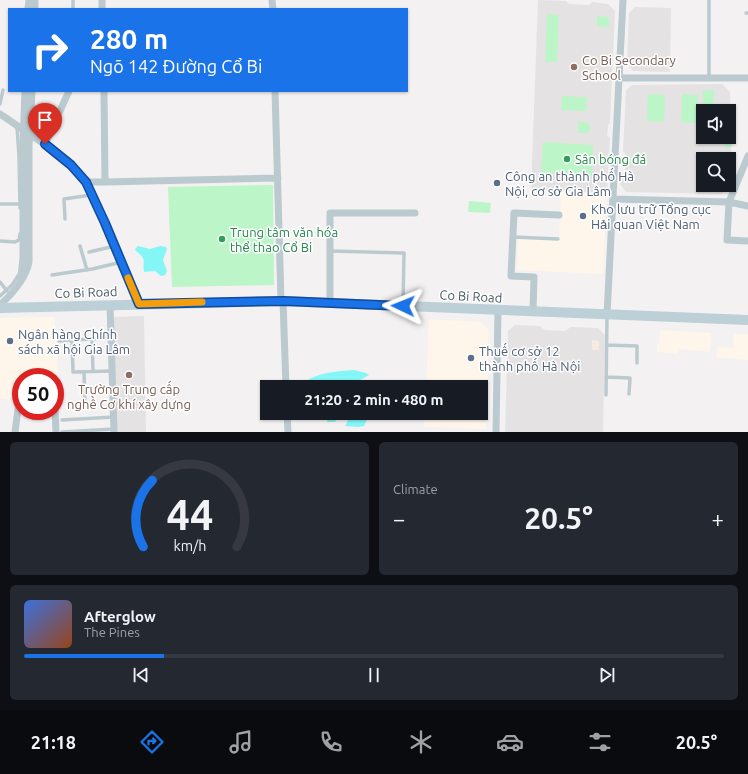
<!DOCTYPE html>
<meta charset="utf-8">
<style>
:root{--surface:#171b24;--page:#242831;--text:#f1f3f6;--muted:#9ea1a6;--line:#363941;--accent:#1a73e8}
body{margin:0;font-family:Ubuntu,sans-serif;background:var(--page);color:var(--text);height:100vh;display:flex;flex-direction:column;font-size:15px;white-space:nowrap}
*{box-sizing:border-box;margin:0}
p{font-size:13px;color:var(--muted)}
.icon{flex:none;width:22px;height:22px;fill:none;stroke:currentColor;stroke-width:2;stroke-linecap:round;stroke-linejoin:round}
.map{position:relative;height:432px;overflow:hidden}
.drawer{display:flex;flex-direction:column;gap:10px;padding:10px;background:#0d0f14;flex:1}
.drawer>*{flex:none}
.hud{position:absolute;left:8px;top:8px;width:400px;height:84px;border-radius:0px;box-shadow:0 1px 3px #0004;background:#1a73e8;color:#fff;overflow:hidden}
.fabs{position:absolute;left:696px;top:104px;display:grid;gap:8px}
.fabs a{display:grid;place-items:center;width:40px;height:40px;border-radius:0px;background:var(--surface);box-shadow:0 1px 3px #0004;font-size:20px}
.speed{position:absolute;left:12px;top:368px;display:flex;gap:8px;font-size:20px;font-weight:700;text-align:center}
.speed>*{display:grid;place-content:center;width:52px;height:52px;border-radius:50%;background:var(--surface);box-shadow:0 1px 3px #0004;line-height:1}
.speed .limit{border:6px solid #d22;background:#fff;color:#111}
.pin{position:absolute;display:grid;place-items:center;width:34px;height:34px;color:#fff;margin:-41px -17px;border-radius:50% 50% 50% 0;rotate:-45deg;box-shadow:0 0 4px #0007}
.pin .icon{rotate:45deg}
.me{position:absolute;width:44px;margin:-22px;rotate:272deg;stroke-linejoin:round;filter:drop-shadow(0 0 3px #0008)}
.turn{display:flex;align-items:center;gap:14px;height:84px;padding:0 16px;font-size:18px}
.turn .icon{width:52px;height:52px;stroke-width:2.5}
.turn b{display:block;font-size:28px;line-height:34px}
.big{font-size:30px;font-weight:600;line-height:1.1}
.drawer .card{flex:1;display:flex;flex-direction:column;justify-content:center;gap:6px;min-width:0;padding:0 14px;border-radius:6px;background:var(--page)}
.drawer .dial{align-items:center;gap:0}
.dial svg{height:104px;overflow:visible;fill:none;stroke:var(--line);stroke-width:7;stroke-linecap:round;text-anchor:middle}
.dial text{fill:var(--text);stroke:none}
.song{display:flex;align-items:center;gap:12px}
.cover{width:48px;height:48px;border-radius:6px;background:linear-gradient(135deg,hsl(220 70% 55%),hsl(20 70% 35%))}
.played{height:4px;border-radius:2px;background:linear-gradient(90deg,var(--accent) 20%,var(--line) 20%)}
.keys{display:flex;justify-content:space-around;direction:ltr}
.heat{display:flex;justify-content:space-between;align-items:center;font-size:22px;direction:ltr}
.drawer .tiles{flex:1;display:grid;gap:10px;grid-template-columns:1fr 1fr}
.card:last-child{grid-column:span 2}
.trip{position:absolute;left:260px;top:380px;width:228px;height:40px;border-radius:0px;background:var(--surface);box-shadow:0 1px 3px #0004;font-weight:600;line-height:40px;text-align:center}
.dock{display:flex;height:64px;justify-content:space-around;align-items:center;background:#090b0e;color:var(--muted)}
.dock .icon{width:28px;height:28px}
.dock .active{color:var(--accent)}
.dock b{font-size:18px;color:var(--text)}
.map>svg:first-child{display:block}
</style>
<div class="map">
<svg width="748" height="432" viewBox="0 0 748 432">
<rect width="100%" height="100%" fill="#f4f1f2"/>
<!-- commercial -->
<path fill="#fef5eb" d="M561,191L607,193L603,274L517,270L518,238L559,240Z
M55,317L59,396H55V377H21V398L0,399V318Z
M429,319L481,322L489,330L486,429L424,427L425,413H481V387H426Z
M660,330L711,333L710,352L679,349L678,354L657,352V344L659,343Z
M734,334H748V360L716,357L717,347L733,348Z"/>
<!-- education -->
<path fill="#e5e2e4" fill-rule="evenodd" d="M538,0L566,1L569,4L589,5L592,2L608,4L615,11L610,123L608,125L607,135L610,138L607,193L531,190Z
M635,7L671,8L670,72L633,71L627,64L629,13Z
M722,84L730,92L732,184L722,194L626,192L620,184L621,176L625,172L626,155L623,151L626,90L632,85ZM703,111H729V137H703ZM703,159H729V185H703Z
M144,316L146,432H116L111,317Z
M515,325L539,326L545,330L565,331L571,327L598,328L605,335L603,432H505L508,331Z"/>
<!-- green -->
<path fill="#bcf5c7" d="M547,14L559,15L557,62H545Z
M597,16L609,17V27L597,26Z
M703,90H714L713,111H703V131H702Z
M648,94L665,95L664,122L647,121Z
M682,94L698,95L697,123L681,122Z
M562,96L587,97L586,111L561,110Z
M578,121L585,122L589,124L591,128C588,134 583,133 578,133Z
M725,138H731V148H725Z
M543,142L593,145L592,176L541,173Z
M273,185L274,285L172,287L168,187Z
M469,201L491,203L490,213L468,212Z"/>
<!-- sand -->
<path fill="#f6ebe2" d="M592,340L599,341V350H592Z"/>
<!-- water -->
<path fill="#85f6f6" d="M138,246L150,249L160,246L166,247L167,249L163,260L167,271L165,275L161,276L155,271L144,272C142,259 148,261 135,250L136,248Z
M354,370L366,373L369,375L353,384L351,387H309V379C324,372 339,371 354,370Z
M330,413H370L364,426L358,427L345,426L348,420V416L345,414L340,415L335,422H327Z"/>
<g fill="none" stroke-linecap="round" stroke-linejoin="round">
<!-- lane -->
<path stroke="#bbcacf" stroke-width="3.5" d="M73,0V9
M746,13H748
M709,78V0
M0,104L3,90
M17,127L19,156L20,208
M0,204H19
M65,219L64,199L91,195
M513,237L558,239
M0,241L15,242L19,240L20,234
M80,246L87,270
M330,251L404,253L403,304
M89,252L115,246
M52,275L92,269L122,262
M0,282L7,291
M0,296L12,285L20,273
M111,338L72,340L73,372L112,371
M92,339L93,371
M59,341L72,340
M607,345L637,346V363
M84,372L85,403
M606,377L630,378L629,394
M606,395L607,316
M62,420L114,417
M62,432L114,429"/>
<!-- street -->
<path stroke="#bbcacf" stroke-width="7" d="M102,0V9
M272,0L273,9
M28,9L29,0
M35,9V0
M619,78H748
M275,91L281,301
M0,114L50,148L71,165L86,182L105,223L139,304
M45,144L69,91
M748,156L729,202L748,206
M86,182H105L104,91
M105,182L278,178
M613,199L729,202L727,240L748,241
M21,277L23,258V144L25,91
M283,301L286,387
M330,303V213H415
M0,305C12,294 26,279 29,262V146L32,91
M110,305L114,432
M533,311L534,277L511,276L514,213L559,215
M607,315L623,0
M55,410L56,432
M287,413L288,432
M15,432L19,402H21
M496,432L498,310"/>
<!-- secondary -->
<path stroke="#bdcfd7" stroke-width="10" d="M0,308L283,301L748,320"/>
</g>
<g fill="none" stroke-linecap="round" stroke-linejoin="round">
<defs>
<path id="route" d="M45,144L71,165L86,182L105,223L139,304L284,301L403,306"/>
</defs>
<!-- route casing -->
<use href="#route" stroke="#114b97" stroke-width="10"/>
<!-- route -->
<use href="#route" stroke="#1a73e8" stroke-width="7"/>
<!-- slow -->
<path stroke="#f59e0b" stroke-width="7" d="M128,278L139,304L202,302"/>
</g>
<!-- markers -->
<g fill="#8d6e63" stroke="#fff" stroke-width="1.5">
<circle cx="574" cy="67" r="4"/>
<circle cx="129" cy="375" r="4"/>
</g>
<g fill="#2e9e5b" stroke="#fff" stroke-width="1.5">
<circle cx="567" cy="159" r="4"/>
<circle cx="222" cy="239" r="4"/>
</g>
<g fill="#5c6f8a" stroke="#fff" stroke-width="1.5">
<circle cx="497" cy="183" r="4"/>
<circle cx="583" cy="216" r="4"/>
<circle cx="10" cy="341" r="4"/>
<circle cx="471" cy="358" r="4"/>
</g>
<g text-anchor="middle" stroke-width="3" stroke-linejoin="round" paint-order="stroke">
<!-- education labels -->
<g font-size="13" fill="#785e54" stroke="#fff" text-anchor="start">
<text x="582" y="65">Co Bi Secondary<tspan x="582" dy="15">School</tspan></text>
<text x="129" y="394" text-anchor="middle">Trường Trung cấp<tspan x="129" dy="15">nghề Cơ khí xây dựng</tspan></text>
</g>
<!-- leisure labels -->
<g font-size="13" fill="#27864d" stroke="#fff" text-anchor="start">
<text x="575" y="164">Sân bóng đá</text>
<text x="230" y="237">Trung tâm văn hóa<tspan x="230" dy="15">thể thao Cổ Bi</tspan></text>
</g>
<!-- service labels -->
<g font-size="13" fill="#4e5e75" stroke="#fff" text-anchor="start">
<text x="505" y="181">Công an thành phố Hà<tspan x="505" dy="15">Nội, cơ sở Gia Lâm</tspan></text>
<text x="591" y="214">Kho lưu trữ Tổng cục<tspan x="591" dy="15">Hải quan Việt Nam</tspan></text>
<text x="18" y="339">Ngân hàng Chính<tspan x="18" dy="15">sách xã hội Gia Lâm</tspan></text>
<text x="479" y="356">Thuế cơ sở 12<tspan x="479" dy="15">thành phố Hà Nội</tspan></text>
</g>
<!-- street labels -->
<g font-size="13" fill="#475a62" stroke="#fff">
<text transform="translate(86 292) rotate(-2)" y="5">Co Bi Road</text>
<text transform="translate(471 296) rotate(3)" y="5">Co Bi Road</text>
</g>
</g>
</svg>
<div class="fabs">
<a><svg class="icon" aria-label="sound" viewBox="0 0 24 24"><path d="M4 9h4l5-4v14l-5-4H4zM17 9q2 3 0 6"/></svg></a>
<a><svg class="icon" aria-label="search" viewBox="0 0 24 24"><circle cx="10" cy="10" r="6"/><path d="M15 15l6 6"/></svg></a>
</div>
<div class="speed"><div class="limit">50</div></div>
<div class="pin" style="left:45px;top:144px;background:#d93025"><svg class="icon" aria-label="arrive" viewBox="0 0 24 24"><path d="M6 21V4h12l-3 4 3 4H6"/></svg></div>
<svg class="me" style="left:403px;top:306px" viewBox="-20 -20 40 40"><path d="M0-17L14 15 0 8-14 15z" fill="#1a73e8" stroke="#fff" stroke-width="4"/></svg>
<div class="trip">21:20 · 2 min · 480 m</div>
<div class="hud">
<div class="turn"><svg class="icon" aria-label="right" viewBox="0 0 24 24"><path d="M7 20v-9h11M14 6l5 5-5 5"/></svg><div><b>280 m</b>Ngõ 142 Đường Cổ Bi</div></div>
</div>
</div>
<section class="drawer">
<div class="tiles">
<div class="card dial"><svg viewBox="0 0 100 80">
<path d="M14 69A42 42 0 1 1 86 69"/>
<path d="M14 69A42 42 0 0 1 21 18" stroke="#1a73e8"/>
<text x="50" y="56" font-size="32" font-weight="700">44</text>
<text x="50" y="72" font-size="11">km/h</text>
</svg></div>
<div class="card"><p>Climate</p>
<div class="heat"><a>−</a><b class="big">20.5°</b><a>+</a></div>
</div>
<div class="card">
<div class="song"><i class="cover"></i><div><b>Afterglow</b><p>The Pines</p></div></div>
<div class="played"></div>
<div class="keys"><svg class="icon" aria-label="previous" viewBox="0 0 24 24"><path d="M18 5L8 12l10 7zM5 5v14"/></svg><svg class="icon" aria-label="pause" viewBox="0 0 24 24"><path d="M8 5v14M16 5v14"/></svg><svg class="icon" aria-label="next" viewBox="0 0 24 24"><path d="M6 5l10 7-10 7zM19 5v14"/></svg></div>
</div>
</div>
</section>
<nav class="dock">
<b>21:18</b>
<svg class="icon active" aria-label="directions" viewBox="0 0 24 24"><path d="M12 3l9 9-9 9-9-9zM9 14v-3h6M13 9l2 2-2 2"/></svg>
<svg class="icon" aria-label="music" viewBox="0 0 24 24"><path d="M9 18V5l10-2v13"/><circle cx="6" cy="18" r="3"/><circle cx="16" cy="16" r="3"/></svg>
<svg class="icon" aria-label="phone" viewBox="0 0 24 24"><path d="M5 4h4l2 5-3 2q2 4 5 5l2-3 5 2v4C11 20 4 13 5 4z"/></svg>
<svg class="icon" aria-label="climate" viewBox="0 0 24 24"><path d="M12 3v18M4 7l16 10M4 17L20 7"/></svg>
<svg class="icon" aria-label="car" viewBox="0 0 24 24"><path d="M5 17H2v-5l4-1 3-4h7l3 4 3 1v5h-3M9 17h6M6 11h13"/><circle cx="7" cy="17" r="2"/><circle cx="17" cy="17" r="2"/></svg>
<svg class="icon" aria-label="filters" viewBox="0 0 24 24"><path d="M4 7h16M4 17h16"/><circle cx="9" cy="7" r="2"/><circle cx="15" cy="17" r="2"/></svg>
<b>20.5°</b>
</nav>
